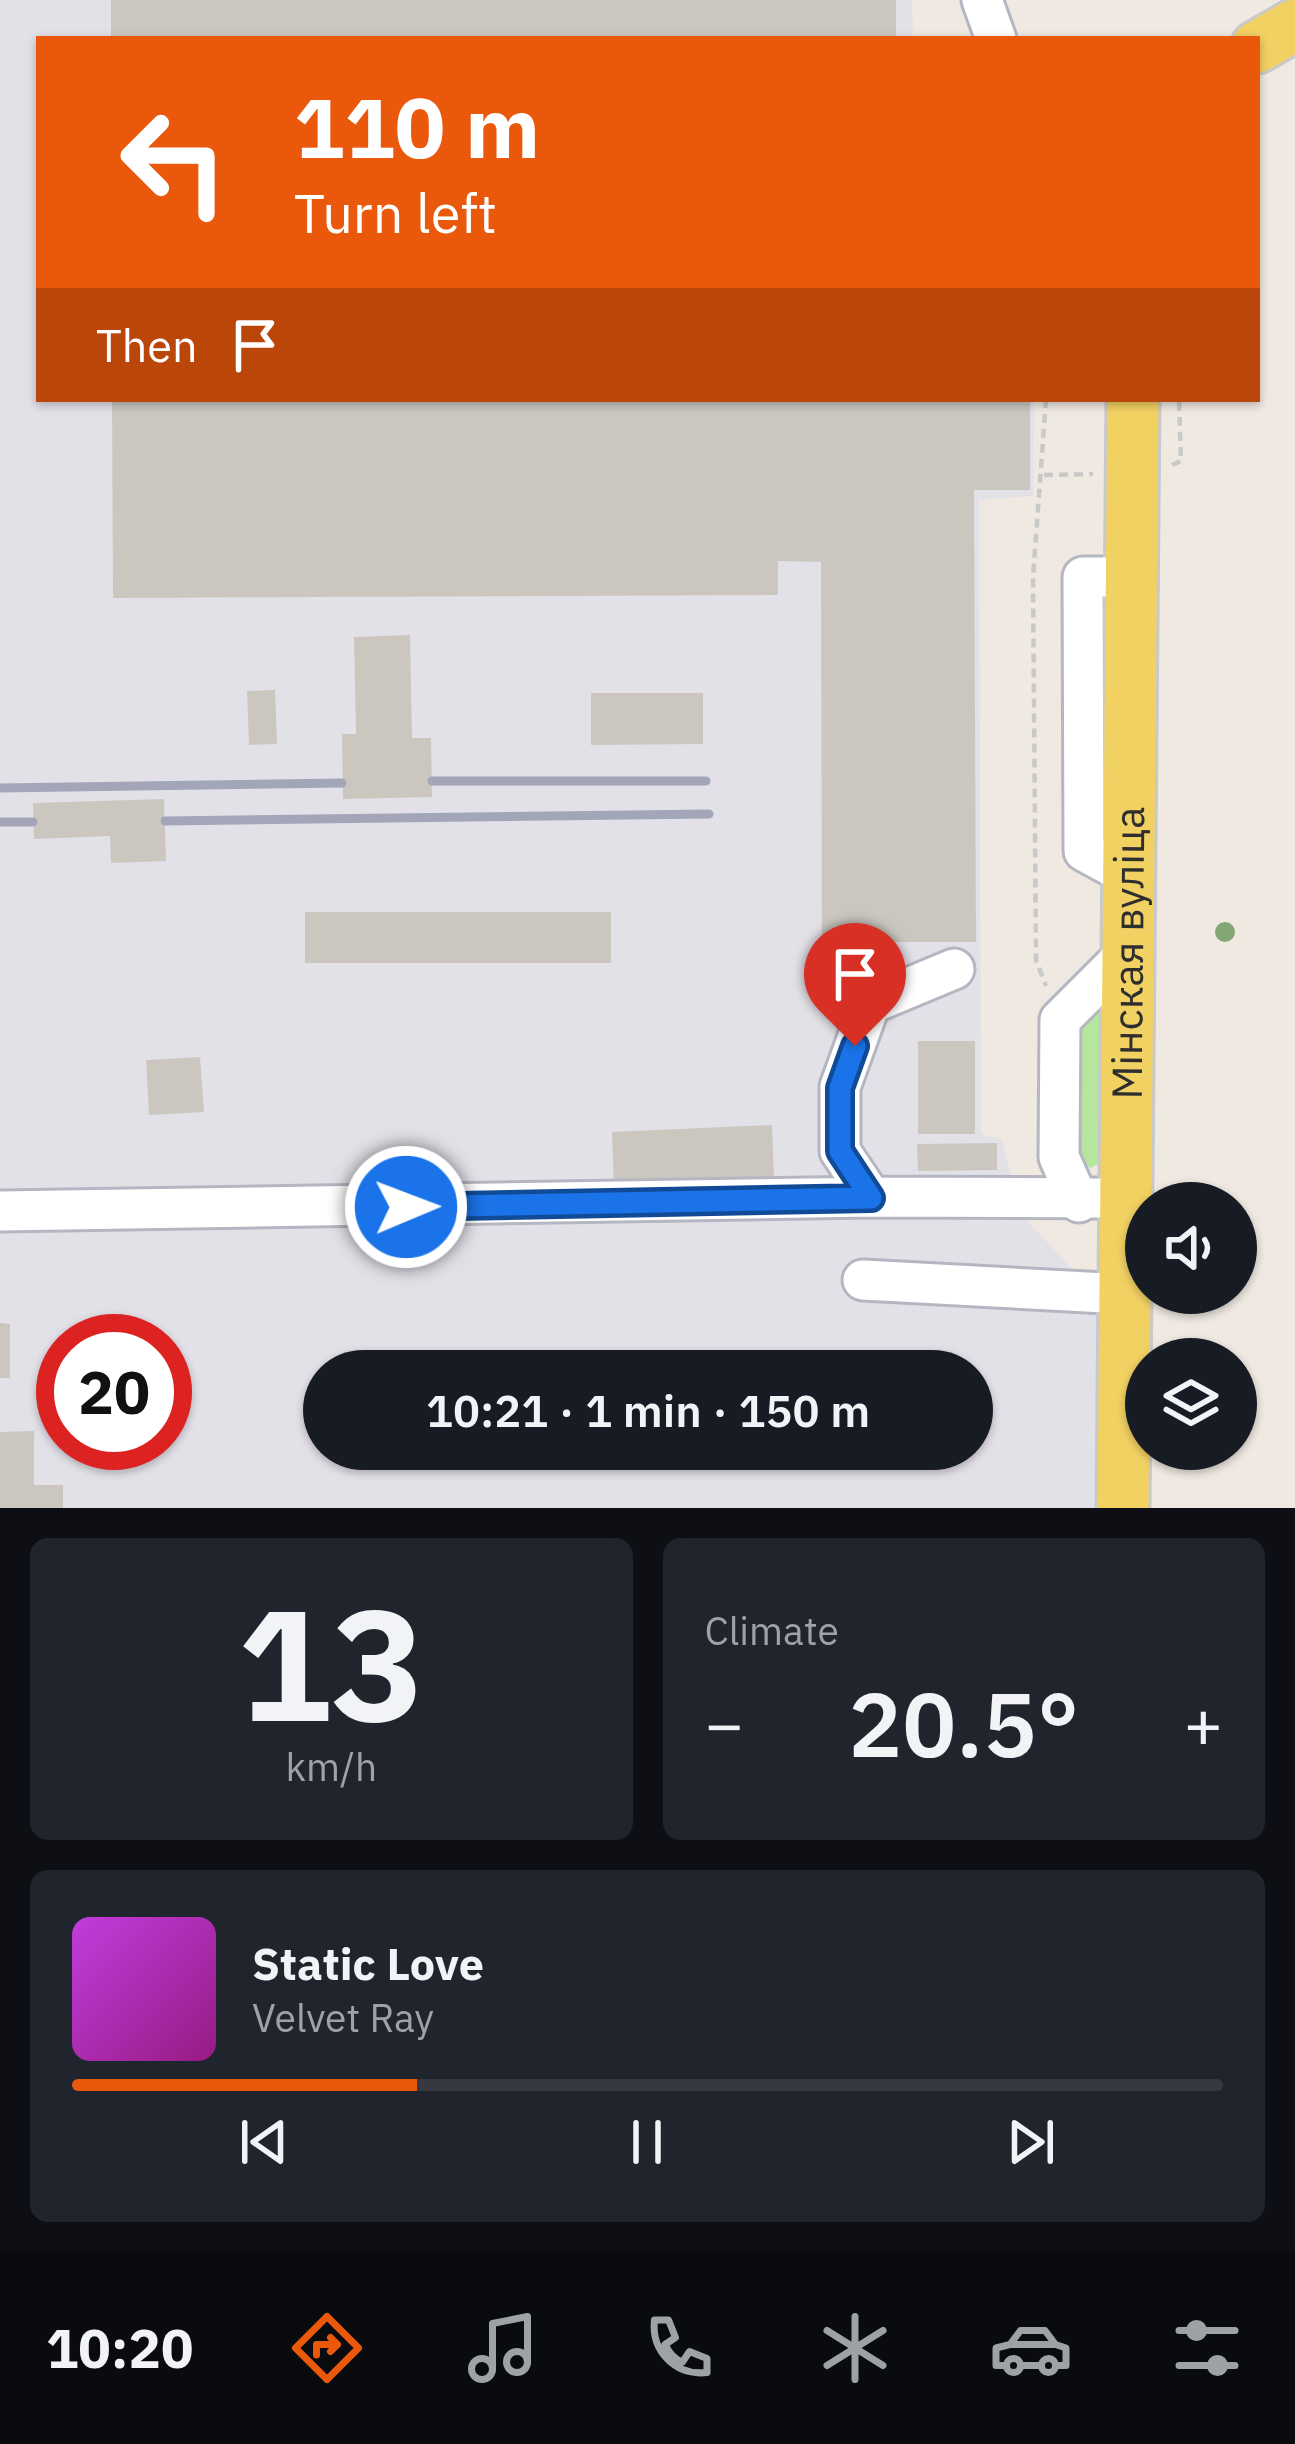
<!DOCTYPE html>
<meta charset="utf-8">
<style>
:root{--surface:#171b24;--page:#20242c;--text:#f1f3f6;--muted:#9ea1a6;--line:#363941;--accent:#ea580c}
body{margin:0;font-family:"IBM Plex Sans",sans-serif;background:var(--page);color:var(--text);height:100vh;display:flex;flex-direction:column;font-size:45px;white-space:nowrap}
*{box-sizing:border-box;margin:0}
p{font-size:39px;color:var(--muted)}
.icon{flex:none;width:66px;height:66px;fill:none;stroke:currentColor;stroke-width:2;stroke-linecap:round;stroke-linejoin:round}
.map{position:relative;height:1508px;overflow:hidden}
.drawer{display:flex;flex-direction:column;gap:30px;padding:30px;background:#0d0f14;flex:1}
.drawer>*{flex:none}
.top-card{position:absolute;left:36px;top:36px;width:1224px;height:366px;border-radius:0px;box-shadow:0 3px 9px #0004;background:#ea580c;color:#fff;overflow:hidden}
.buttons{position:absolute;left:1125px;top:1182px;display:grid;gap:24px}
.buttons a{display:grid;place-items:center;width:132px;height:132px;border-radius:50%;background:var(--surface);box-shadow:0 3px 9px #0004;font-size:60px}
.speed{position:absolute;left:36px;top:1314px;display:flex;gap:24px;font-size:60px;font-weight:700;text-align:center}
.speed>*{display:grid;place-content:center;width:156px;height:156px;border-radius:50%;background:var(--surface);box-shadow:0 3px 9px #0004;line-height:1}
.speed .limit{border:18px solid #d22;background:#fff;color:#111}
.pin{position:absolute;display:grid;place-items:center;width:102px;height:102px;color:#fff;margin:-123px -51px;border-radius:50% 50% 50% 0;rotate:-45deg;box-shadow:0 0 12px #0007}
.pin .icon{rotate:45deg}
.me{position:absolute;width:132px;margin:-66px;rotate:89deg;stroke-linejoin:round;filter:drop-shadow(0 0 9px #0008)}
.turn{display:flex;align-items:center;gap:42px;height:252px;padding:0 60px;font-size:54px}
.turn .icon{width:156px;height:156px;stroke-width:2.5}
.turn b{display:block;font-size:84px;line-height:102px}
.then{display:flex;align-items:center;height:114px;padding:0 60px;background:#0003;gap:24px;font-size:45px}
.big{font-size:90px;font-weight:600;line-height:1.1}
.drawer .card{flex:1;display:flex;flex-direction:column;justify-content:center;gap:18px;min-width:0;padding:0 42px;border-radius:18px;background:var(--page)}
.drawer .dial{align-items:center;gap:0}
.dial b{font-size:156px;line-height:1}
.song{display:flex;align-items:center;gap:36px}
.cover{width:144px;height:144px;border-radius:18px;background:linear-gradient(135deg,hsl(290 70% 55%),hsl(310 70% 35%))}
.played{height:12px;border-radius:6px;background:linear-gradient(90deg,var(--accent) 30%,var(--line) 30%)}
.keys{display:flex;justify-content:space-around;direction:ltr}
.heat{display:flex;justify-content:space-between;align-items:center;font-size:66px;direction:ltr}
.drawer .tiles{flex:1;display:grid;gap:30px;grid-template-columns:1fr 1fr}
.card:last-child{grid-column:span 2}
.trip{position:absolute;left:303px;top:1350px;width:690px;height:120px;border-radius:60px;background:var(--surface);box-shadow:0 3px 9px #0004;font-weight:600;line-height:120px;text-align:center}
.tabs{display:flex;height:192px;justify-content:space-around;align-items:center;background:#090b0e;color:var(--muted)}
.tabs .icon{width:84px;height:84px}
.tabs .on{color:var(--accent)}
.tabs b{font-size:54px;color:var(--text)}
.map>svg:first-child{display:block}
</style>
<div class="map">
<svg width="1295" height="1508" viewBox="0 0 1295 1508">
<rect width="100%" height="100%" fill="#efe9e1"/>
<!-- industrial -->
<path fill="#e3e1e8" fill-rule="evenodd" d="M0,0H912L913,39H39V399H1034L1033,496L979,500L981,1134L1002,1139L1020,1213L1096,1294L1098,1508H0ZM63,1341H165V1443H63ZM324,1371H972V1449H324Z"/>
<!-- green -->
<path fill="#b6e59e" d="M1100,1007L1103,1162L1090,1168L1080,1158V1015Z"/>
<!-- building -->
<path fill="#cbc7bf" d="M111,0H896V39H111Z
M112,399H1030V490H974L976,942H822L821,562L778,561V595L113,598Z
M410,635L412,738H431L432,797L343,799L342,734H356L354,637Z
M275,690L277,744L249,745L247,691Z
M591,693H703V744L591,745Z
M164,799L166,861L111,863L110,836L34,839L33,803Z
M305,912H611V963H305Z
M918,1041H975V1134H918Z
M200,1057L204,1112L149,1115L146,1060Z
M772,1125L774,1181L614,1188L612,1132Z
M997,1143V1170L918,1171L917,1144Z
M0,1323L10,1324V1378H0Z
M34,1431V1485H63V1508H0V1432Z"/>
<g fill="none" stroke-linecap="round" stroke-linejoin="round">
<defs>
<path id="minor" d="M982,0L996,39
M1129,577H1083L1084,851L1130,876
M954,969L870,1004L840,1087V1151L871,1197L1125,1198
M1079,1202L1059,1157L1060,1020L1125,955
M0,1211L871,1197
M863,1280L1124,1294"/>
<g id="major">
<path d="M1257,47L1295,25"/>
<path id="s1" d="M1123,1508L1133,399"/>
</g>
</defs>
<!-- minor casing -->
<use href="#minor" stroke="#b4b7c1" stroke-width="45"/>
<!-- major casing -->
<use href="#major" stroke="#c9c9c9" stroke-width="57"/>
<!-- path -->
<path stroke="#c9c9c9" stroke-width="4.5" stroke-dasharray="9 6" stroke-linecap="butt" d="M1046,399L1033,578L1036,960L1046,986
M1172,465L1181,461L1179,399
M1044,475L1093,474"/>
<!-- minor -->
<use href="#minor" stroke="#fff" stroke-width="39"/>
<!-- major -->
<use href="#major" stroke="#f2d163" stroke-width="51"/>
<!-- rail -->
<path stroke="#a3a6b8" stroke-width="9" d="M432,781H706
M0,788L342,783
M165,821L709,814
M0,822H33"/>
</g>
<!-- trees -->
<circle fill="#84a574" cx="1225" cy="932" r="10"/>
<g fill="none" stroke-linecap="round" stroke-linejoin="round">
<defs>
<path id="route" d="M406,1207L871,1198L840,1151V1088L855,1046"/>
</defs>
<!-- route casing -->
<use href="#route" stroke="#114b97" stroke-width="30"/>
<!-- route -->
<use href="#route" stroke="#1a73e8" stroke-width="21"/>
</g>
<g text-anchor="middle" stroke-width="9" stroke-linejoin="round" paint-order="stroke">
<!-- street labels -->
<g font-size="42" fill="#2e2e2e" stroke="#fff">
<text dy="15" stroke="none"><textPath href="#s1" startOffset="555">Мінская вуліца</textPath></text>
</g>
</g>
</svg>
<div class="buttons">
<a><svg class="icon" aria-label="sound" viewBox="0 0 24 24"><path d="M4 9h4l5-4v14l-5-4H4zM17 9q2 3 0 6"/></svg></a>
<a><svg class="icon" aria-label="layers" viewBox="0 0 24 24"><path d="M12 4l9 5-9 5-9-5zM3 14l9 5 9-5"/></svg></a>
</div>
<div class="speed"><div class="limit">20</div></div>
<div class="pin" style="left:855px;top:1046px;background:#d93025"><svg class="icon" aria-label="arrive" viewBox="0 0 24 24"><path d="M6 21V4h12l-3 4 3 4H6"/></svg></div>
<svg class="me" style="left:406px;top:1207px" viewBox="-20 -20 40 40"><circle r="17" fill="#1a73e8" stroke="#fff" stroke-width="3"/><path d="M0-11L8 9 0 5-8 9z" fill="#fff"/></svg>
<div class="trip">10:21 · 1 min · 150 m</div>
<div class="top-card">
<div class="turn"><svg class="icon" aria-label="left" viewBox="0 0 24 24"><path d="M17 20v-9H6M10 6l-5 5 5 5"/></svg><div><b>110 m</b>Turn left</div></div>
<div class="then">Then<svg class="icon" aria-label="arrive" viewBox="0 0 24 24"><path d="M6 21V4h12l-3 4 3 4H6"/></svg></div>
</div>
</div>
<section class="drawer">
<div class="tiles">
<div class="card dial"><b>13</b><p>km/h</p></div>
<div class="card"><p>Climate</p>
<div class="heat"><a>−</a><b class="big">20.5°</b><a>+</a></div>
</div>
<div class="card">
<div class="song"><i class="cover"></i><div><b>Static Love</b><p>Velvet Ray</p></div></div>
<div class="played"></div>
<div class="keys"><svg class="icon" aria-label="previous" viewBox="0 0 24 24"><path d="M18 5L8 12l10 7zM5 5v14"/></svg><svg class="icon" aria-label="pause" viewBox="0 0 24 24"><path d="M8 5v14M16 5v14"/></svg><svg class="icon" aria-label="next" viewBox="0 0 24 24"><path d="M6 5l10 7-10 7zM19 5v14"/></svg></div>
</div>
</div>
</section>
<nav class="tabs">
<b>10:20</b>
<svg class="icon on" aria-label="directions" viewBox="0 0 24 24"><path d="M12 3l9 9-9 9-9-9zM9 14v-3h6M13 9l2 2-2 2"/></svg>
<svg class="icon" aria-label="music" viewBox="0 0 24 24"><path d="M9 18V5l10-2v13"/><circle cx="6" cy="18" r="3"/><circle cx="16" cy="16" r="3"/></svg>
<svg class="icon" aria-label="phone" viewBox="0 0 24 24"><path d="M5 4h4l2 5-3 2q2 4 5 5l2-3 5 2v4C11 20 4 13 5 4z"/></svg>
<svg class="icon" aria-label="climate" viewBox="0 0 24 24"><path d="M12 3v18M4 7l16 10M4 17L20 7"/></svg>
<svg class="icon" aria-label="car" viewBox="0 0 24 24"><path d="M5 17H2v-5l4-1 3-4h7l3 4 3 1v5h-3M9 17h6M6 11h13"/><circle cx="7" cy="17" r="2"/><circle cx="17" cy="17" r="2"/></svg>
<svg class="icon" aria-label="filters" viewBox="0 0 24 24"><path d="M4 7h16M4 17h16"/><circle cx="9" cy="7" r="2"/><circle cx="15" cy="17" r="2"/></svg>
</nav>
